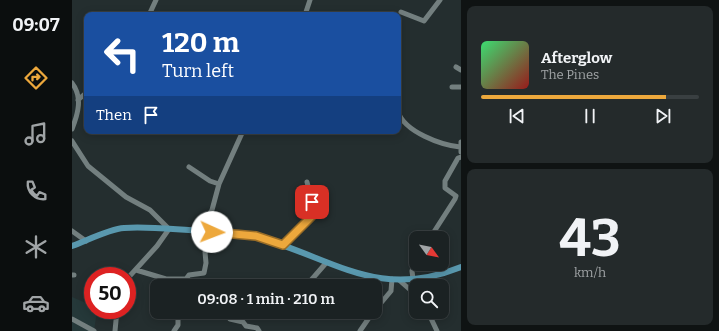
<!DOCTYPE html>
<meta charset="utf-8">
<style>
:root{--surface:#1b2223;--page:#242a2b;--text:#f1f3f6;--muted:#a0a4a6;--line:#393f41;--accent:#eda83c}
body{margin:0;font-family:Bitter,serif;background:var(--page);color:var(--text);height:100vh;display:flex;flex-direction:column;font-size:15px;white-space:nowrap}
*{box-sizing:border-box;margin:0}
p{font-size:13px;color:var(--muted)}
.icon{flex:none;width:22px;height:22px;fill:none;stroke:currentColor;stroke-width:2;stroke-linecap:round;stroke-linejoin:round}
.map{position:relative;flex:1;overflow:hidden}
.sheet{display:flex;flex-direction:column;gap:6px;padding:6px;background:#0f1313;width:258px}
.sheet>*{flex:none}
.top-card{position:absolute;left:12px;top:12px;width:317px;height:122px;border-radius:8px;box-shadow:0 2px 10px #0003,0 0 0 1px var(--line);background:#1a4fa0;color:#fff;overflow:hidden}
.needle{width:26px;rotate:123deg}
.fabs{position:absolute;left:337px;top:231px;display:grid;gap:8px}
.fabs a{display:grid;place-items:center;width:40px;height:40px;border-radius:8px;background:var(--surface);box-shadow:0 2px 10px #0003,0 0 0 1px var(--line);font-size:20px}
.speed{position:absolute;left:12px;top:267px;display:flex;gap:8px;font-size:20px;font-weight:700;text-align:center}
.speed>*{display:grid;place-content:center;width:52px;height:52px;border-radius:50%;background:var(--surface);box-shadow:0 2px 10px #0003,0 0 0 1px var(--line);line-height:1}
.speed .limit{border:6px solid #d22;background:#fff;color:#111}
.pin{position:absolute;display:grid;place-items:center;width:34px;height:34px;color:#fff;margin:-17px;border-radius:8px;box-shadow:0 2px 6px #0006}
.me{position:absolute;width:44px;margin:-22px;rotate:92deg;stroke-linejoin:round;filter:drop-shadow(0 0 3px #0008)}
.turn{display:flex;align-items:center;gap:14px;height:84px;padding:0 12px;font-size:18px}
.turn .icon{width:52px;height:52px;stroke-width:2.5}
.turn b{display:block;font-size:28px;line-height:34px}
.then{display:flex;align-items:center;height:38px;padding:0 12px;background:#0003;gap:8px;font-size:15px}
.sheet .widget{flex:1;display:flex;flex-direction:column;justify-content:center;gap:6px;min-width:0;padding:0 14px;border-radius:8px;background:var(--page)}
.sheet .dial{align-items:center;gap:0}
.dial b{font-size:52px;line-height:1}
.song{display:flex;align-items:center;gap:12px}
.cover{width:48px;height:48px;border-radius:6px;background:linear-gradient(135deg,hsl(140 70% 55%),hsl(0 70% 35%))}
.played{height:4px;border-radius:2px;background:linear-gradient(90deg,var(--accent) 85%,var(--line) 85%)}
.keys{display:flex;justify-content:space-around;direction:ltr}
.trip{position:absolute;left:78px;top:279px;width:232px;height:40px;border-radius:8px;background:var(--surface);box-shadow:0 2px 10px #0003,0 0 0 1px var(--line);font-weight:600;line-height:40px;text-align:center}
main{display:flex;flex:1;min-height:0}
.dock{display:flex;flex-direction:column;width:72px;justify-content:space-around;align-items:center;background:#0b0e0e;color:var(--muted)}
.dock .icon{width:28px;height:28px}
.dock .selected{color:var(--accent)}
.dock b{font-size:18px;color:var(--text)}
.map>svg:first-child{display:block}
</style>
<main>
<nav class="dock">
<b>09:07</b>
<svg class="icon selected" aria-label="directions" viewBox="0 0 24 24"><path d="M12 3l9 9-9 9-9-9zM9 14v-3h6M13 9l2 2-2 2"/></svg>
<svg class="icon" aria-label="music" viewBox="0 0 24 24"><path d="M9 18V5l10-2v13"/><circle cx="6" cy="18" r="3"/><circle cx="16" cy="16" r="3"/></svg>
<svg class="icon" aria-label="phone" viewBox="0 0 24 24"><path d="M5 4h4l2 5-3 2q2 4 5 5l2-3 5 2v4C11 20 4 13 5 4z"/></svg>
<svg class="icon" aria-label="climate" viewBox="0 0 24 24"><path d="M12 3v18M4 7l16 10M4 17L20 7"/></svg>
<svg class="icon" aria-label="car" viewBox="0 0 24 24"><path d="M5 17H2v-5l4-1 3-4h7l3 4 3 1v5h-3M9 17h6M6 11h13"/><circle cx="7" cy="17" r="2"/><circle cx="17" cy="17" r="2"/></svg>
</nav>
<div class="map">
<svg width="389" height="331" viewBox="0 0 389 331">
<rect width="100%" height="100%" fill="#242e2f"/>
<!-- built -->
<path fill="#253839" d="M0,297L21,306V310H25L22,331H0Z"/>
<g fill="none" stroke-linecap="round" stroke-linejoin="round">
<!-- minor -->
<path stroke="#737f7f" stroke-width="5" d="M329,12L352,21L368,0
M77,15L84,0
M233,15L238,0
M384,67L389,70
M0,83C11,97 6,114 0,129
M380,87H389
M6,100L15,92
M326,112C333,132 369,145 388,147
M0,141L16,166L54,197L78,210L97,229L85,246L55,279
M389,142V152
M117,167L138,181L147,184
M0,231L14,241
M132,231V223L140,210L147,184L171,131
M358,238L383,199L384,196L373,188V181L386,158L389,157
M211,245L240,216L242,210L235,182
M64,270L94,279H114L117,275L132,273L134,263L133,252L138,246L140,232
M0,275H2
M341,279L340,271L344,257
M327,280L344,295
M113,286L114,279
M234,286L254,263
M303,310L319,291L320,279
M356,312L365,331
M0,319L22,331
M158,319L171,322L174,326L185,328L187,331
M43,331L45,310
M102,331L106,325V312
M288,331L301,312"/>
<!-- major -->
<path stroke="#5998ae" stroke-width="6" d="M0,246C14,241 37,229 52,228C77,226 105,230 131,231C149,232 167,232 185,237C261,258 305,301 389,267"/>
</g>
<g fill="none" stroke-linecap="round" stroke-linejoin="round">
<defs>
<path id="route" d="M140,232L184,236L211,245L240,216L242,210L240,202"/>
</defs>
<!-- route casing -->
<use href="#route" stroke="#9a6d27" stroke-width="10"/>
<!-- route -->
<use href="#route" stroke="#eda83c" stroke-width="7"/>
</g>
</svg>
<div class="fabs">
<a><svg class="needle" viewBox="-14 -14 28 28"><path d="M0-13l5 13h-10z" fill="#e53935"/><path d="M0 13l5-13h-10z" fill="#a0a4a6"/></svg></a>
<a><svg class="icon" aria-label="search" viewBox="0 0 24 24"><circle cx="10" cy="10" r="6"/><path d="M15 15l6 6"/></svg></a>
</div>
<div class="speed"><div class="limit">50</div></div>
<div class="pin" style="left:240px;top:202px;background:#d93025"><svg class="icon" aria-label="arrive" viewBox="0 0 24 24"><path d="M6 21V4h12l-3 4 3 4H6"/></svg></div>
<svg class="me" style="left:140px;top:232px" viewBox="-20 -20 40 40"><circle r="19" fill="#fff"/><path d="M0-13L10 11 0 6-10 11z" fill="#eda83c"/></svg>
<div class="trip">09:08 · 1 min · 210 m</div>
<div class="top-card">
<div class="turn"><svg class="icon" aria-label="left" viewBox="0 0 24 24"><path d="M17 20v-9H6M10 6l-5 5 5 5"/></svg><div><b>120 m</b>Turn left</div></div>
<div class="then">Then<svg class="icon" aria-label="arrive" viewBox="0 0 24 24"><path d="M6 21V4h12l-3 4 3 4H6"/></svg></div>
</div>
</div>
<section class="sheet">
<div class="widget">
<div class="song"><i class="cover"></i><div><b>Afterglow</b><p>The Pines</p></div></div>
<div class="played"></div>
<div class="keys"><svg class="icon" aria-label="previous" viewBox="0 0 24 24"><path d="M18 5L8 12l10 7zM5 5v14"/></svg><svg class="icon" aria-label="pause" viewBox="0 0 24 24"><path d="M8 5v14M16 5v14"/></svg><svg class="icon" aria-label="next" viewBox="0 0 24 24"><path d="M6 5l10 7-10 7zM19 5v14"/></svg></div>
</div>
<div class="widget dial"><b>43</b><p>km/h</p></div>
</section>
</main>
